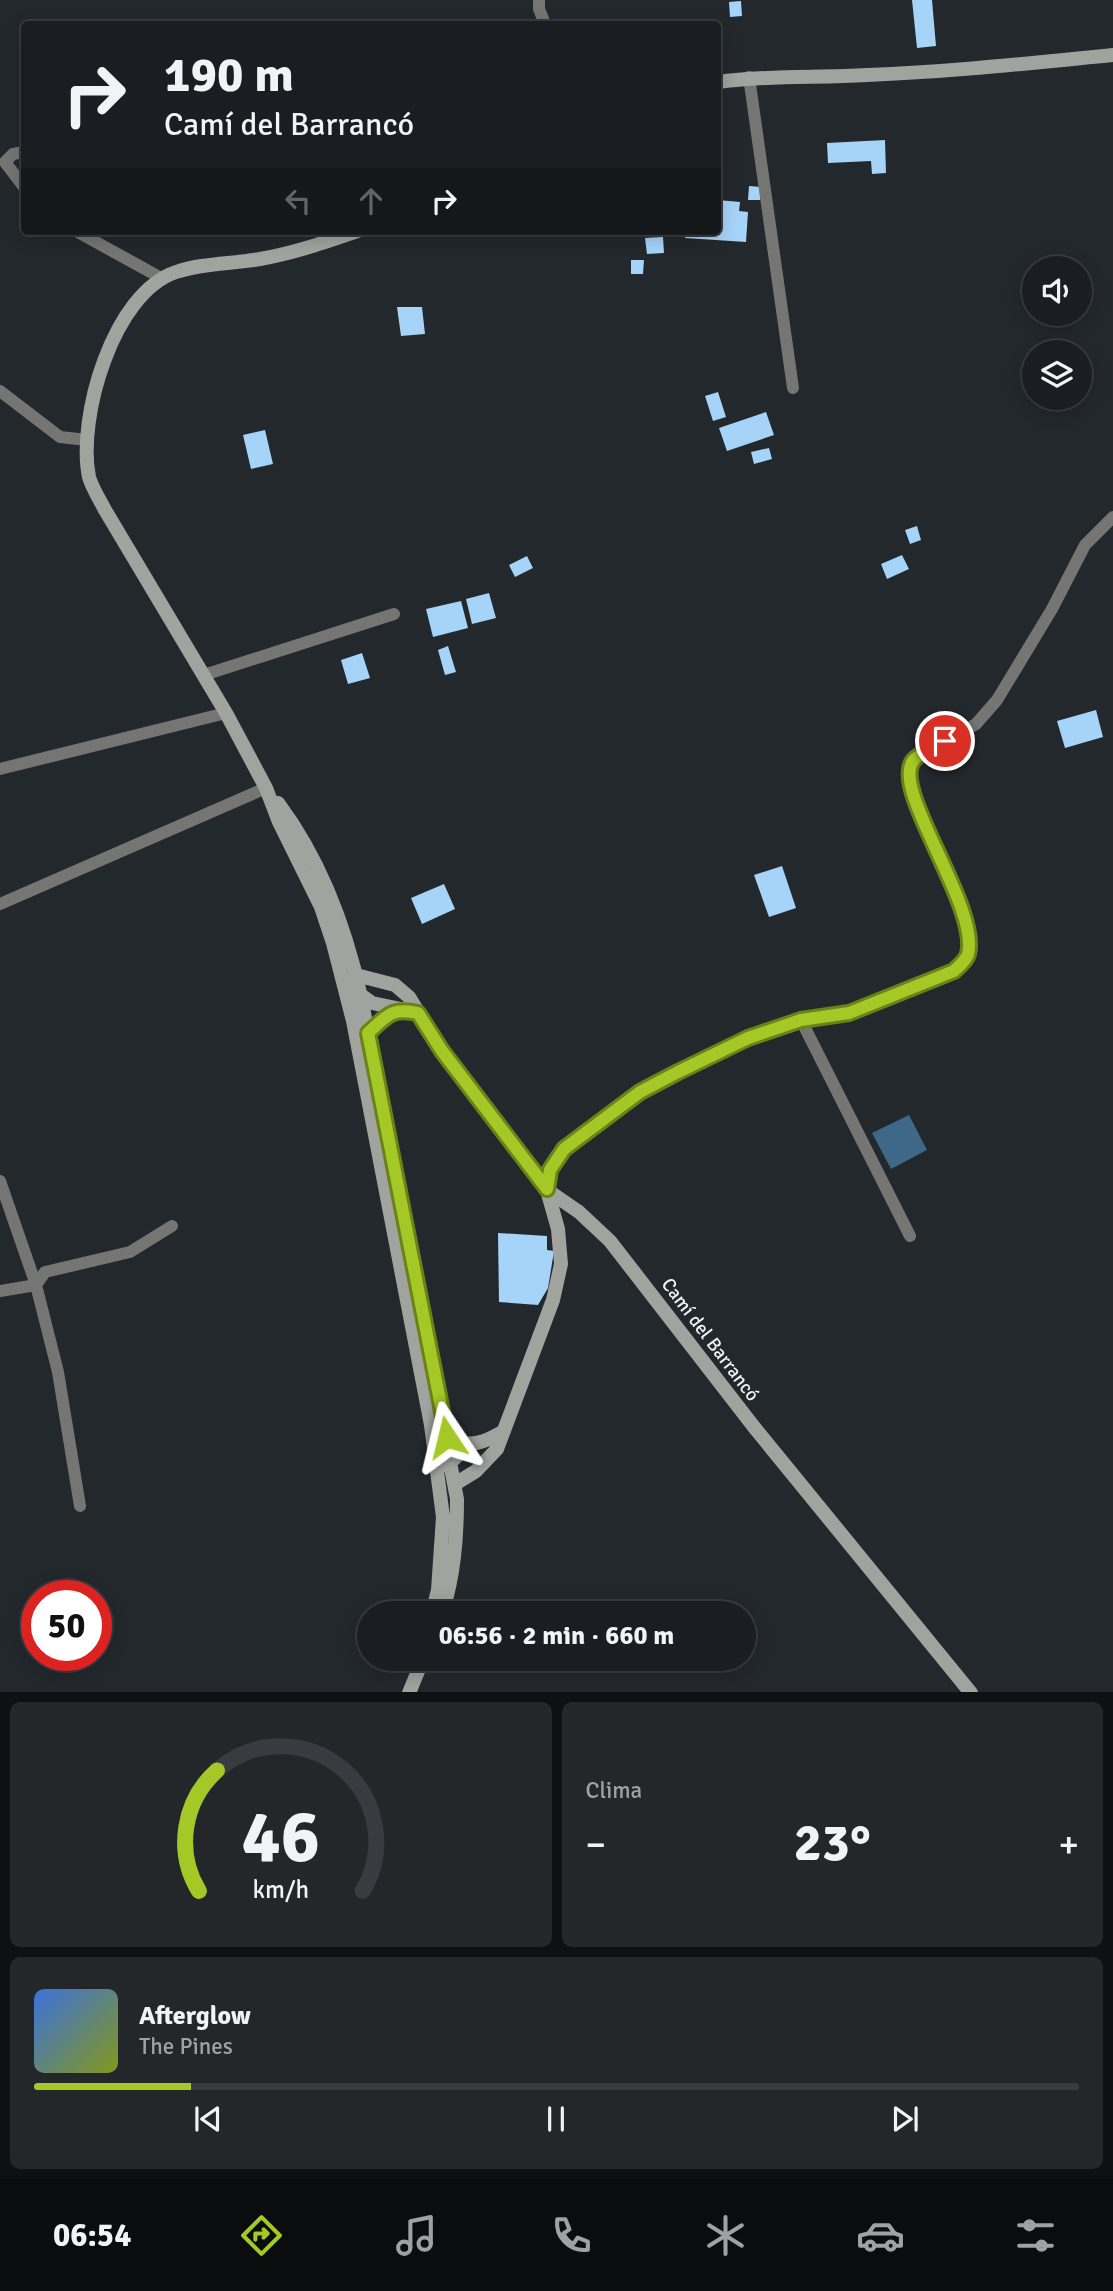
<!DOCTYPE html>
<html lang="es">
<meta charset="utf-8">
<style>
:root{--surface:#1a1e22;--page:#23272a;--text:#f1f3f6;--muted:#9fa2a5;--line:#383c40;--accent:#a4c825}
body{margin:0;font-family:Signika,sans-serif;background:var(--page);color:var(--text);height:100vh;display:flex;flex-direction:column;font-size:26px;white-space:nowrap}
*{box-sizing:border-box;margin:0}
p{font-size:23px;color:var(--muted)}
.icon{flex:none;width:38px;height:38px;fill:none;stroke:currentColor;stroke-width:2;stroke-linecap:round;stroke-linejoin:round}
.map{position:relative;height:1692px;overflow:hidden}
.panel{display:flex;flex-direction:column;gap:10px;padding:10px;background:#0e1013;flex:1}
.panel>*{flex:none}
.guide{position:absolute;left:21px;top:21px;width:700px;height:214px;border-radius:7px;box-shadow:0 4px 18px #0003,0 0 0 2px var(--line);background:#1a1e22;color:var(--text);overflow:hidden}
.fabs{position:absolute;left:1022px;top:256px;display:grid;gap:14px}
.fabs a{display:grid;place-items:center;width:70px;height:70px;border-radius:50%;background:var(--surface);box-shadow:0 4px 18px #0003,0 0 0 2px var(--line);font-size:35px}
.speed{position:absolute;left:21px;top:1580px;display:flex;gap:14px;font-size:35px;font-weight:700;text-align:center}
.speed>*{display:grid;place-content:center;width:91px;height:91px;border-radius:50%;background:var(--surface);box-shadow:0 4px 18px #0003,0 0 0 2px var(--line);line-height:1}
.speed .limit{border:10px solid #d22;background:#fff;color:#111}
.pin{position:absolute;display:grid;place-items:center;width:60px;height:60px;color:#fff;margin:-30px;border:4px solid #fff;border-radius:50%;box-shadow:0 2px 7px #0007}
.me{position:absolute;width:77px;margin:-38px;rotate:350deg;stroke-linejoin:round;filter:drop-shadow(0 0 5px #0008)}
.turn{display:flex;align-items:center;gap:24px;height:147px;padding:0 28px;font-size:32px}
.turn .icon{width:91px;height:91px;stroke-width:2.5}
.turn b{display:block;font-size:49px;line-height:60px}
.lanes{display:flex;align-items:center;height:66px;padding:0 28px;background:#0003;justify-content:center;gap:35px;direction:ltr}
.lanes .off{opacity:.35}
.big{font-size:52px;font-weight:700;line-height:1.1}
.panel .widget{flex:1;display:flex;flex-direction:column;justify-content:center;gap:10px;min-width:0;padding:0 24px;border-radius:10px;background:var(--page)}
.panel .dial{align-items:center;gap:0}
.dial svg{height:182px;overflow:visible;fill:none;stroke:var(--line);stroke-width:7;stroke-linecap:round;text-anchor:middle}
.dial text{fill:var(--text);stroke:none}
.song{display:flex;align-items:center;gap:21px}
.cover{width:84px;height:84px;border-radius:10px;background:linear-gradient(135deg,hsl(220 70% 55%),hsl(70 70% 35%))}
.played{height:7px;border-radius:4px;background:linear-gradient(90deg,var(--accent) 15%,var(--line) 15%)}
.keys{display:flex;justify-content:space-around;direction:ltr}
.heat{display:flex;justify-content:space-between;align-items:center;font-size:38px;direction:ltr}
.panel .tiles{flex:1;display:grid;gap:10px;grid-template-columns:1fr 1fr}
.widget:last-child{grid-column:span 2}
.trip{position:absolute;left:357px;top:1601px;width:399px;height:70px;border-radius:35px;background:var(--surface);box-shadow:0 4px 18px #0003,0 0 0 2px var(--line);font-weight:700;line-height:70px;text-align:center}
.menu{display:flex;height:112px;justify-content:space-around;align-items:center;background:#0a0c0e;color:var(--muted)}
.menu .icon{width:49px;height:49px}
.menu .selected{color:var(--accent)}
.menu b{font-size:32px;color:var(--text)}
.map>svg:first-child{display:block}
</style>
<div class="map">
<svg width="1113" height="1693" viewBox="0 0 1113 1693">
<rect width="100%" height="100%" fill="#23282d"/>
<!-- water -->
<path fill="#3e6788" d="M909,1115L927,1150L891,1169L872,1133Z"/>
<!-- building -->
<path fill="#a6d3f8" d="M912,0H932L936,46L917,48Z
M741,1L742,16L730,17L729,2Z
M885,140L886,173L872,174L871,161L828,163L827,143Z
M749,186L761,187L760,200H748Z
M718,200L740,202L739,211L748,212L746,242L685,238V231H718Z
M663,237L664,253L647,254L645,238Z
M631,260H644L643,274H631Z
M397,307H422L425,334L401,336Z
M718,392L726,417L713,421L705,396Z
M766,412L774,435L727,451L719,428Z
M265,430L273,464L251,469L243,435Z
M769,448L772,459L754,464L751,452Z
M917,526L921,540L910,544L905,530Z
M902,555L909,569L887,579L881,564Z
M527,556L533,568L515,577L509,565Z
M489,593L496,618L472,624L466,599Z
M461,601L468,628L433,637L426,609Z
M448,646L456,672L445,675L438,650Z
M362,653L370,678L348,684L341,660Z
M1096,710L1103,737L1065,748L1057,721Z
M782,866L796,908L769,917L754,875Z
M444,884L455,909L422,924L411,898Z
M498,1233L547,1236V1250L554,1251L548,1288L538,1305L499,1302Z"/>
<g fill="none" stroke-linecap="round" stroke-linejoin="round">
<!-- street -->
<path stroke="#757673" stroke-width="12" d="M539,0V9L545,24
M749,77L793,388
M24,152L13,154L5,162L24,187
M76,231L163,279
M0,391L60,437L87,440
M204,675L394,614
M0,769L226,713
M0,904L266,788
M801,1020L910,1236
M0,1181L36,1285L0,1291
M547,1190L550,1170L563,1149L640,1092L697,1062L748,1038L801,1020L849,1013L954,971L967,958L970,937L953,886L923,820L908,775L913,761L976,724L997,700L1052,609L1085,545L1113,517
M80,1506L58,1372L36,1285L45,1272L130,1252L172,1226"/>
<!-- secondary -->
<path stroke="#a1a39e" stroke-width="14" d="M718,82C768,75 817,78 867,75C949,72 1031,63 1113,55
M358,231C326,242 294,253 260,259C233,264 202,263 176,272C113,293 77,418 89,477C92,488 100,500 105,510L226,713L266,788L279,822L321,907L333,943L353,1021L431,1425L443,1517L438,1590L432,1614
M278,803C320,859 346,929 361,997L457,1499C457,1539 454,1575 442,1614
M356,975L395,985L409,997L442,1051L547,1190L579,1212L610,1241L754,1427L971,1693
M358,993L372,1003L401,1009
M368,1033L391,1013L403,1009
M460,1442C476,1447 490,1439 504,1431
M450,1468L451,1462L468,1445
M455,1484L476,1471L497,1449L553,1300L561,1264L558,1229L547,1190
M409,1693L423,1659"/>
</g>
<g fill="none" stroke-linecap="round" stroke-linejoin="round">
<defs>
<path id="route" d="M447,1437L368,1033C387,1016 391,1007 418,1013L442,1051L547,1189L550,1170L564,1149L640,1092L678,1072L748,1038L801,1020L849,1013L954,971C959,966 966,961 968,954C980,907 891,790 913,761C919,753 936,747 945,741"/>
</defs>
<!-- route casing -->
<use href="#route" stroke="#6b8218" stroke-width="18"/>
<!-- route -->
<use href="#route" stroke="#a4c825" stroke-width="12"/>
</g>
<g text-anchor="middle" stroke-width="7" stroke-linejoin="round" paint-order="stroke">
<!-- street labels -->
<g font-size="19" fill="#eff3f6" stroke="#23282d">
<text transform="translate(711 1339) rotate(53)" y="7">Camí del Barrancó</text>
</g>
</g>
</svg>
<div class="fabs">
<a><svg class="icon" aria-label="sound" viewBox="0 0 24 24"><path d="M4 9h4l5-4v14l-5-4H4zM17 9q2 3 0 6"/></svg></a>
<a><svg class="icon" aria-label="layers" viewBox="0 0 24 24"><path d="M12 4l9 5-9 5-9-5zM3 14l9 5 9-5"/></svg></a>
</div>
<div class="speed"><div class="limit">50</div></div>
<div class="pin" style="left:945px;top:741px;background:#d93025"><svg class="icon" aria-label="arrive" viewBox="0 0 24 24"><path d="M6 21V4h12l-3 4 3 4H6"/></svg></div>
<svg class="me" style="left:447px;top:1437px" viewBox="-20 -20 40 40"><path d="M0-17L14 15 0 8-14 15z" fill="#a4c825" stroke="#fff" stroke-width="4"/></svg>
<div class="trip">06:56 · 2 min · 660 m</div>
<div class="guide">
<div class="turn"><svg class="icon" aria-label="right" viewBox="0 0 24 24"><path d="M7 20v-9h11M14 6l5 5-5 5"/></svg><div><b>190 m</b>Camí del Barrancó</div></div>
<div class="lanes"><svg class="icon off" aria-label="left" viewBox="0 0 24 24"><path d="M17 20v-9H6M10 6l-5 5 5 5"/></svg><svg class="icon off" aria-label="ahead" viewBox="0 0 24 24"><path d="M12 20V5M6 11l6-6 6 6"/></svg><svg class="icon" aria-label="right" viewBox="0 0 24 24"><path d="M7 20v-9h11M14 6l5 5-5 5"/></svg></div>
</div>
</div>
<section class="panel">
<div class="tiles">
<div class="widget dial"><svg viewBox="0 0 100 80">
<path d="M14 69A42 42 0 1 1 86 69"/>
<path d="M14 69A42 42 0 0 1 22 16" stroke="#a4c825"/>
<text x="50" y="56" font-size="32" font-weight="700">46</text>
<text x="50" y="72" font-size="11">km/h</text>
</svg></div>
<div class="widget"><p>Clima</p>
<div class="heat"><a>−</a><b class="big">23°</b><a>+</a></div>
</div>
<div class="widget">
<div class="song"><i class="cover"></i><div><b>Afterglow</b><p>The Pines</p></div></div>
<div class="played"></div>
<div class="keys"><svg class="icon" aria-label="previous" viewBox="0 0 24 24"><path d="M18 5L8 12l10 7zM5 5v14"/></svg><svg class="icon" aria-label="pause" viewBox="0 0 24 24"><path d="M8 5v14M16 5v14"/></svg><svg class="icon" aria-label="next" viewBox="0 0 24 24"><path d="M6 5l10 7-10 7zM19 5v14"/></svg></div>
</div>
</div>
</section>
<nav class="menu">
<b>06:54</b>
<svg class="icon selected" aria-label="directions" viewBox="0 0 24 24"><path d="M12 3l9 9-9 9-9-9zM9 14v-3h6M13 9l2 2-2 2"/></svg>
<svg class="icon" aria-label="music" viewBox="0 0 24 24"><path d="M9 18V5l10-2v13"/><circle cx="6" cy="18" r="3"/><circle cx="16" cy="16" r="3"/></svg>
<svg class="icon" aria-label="phone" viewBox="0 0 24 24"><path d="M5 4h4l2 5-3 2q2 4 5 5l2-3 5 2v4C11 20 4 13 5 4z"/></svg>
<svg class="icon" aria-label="climate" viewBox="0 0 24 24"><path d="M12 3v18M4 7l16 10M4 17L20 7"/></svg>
<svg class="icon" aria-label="car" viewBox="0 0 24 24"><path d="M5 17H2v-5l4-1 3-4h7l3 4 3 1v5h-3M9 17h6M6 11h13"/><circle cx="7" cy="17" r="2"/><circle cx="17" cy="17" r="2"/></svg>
<svg class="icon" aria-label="filters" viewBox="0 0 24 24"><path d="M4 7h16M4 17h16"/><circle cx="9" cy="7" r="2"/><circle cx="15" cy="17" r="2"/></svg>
</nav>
